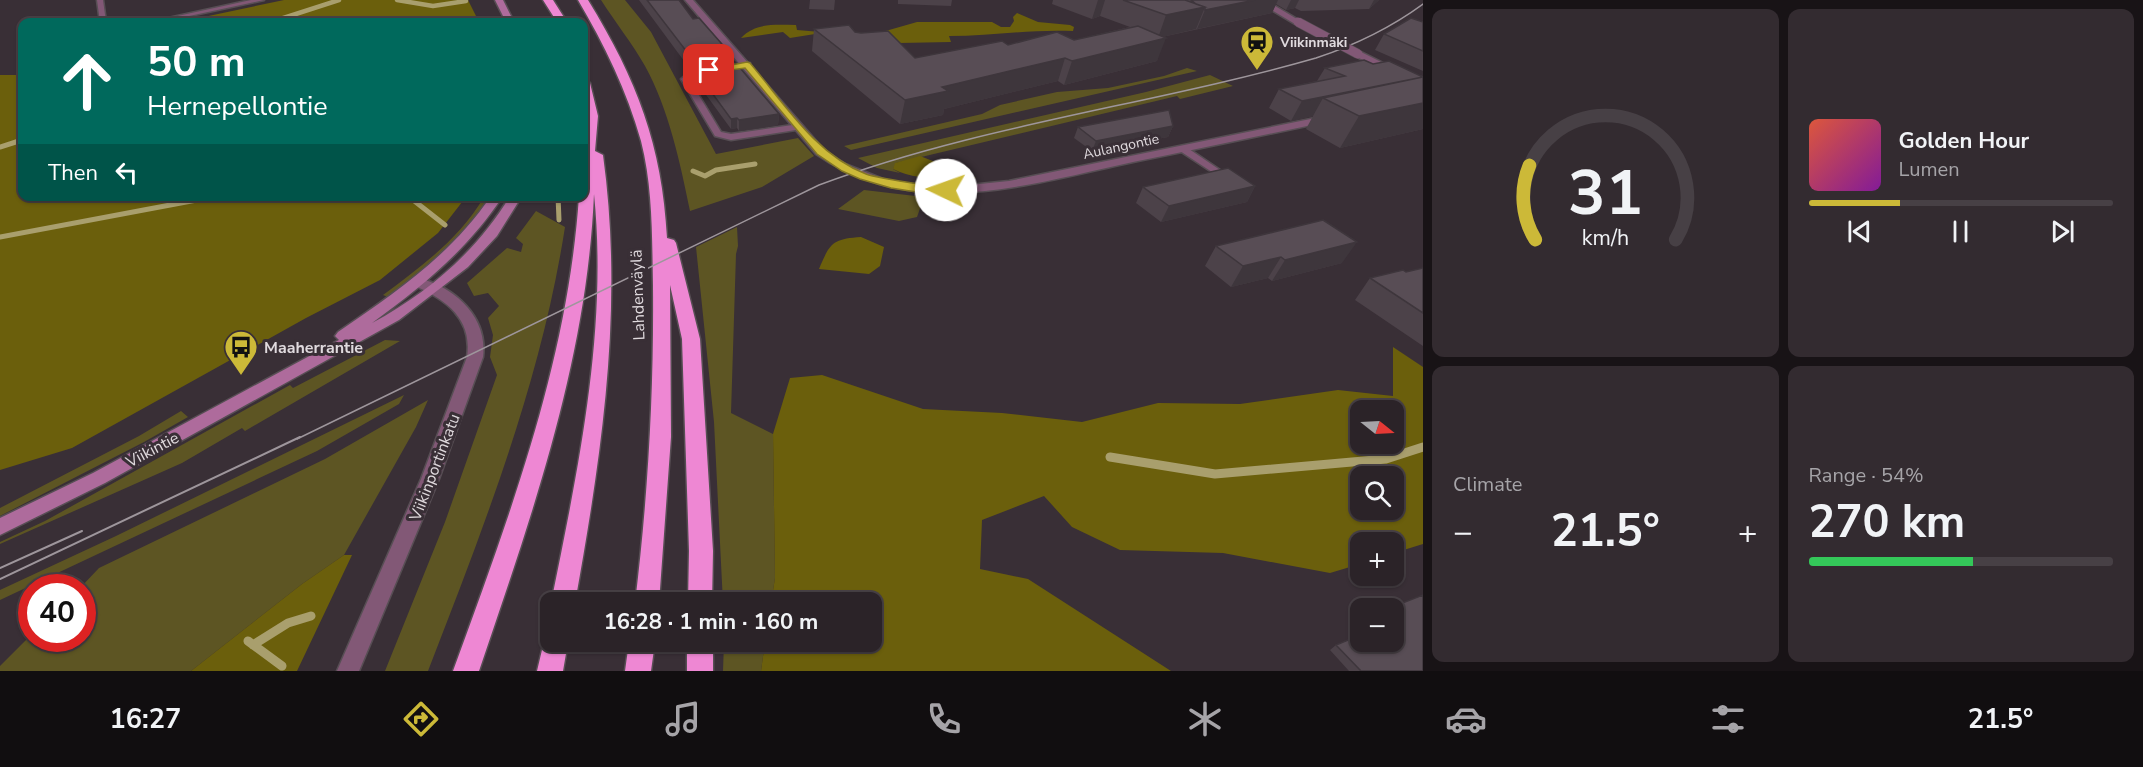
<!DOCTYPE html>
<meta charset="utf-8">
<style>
:root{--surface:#2b2328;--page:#332b30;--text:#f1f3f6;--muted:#a6a4a8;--line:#474045;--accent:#ccb938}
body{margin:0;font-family:"Nunito Sans",sans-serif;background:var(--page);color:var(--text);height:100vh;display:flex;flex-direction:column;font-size:22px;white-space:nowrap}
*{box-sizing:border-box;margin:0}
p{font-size:20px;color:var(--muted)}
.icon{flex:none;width:33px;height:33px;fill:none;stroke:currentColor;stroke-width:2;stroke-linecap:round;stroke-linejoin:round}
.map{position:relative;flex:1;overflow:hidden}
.side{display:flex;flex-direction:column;gap:9px;padding:9px;background:#181316;width:720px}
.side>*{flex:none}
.top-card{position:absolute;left:18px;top:18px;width:570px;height:183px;border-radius:12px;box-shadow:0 2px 4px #0004,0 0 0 2px var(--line);background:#00695c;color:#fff;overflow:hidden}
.needle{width:39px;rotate:108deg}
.controls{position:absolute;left:1350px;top:400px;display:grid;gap:12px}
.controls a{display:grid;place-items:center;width:54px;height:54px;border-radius:12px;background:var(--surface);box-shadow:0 2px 4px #0004,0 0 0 2px var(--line);font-size:30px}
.speed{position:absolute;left:18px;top:574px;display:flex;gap:12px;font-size:30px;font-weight:700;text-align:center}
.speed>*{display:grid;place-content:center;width:78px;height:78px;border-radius:50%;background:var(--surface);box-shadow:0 2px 4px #0004,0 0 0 2px var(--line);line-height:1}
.speed .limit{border:9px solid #d22;background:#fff;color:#111}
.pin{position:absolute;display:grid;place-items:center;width:51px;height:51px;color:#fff;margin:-26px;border-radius:12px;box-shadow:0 3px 9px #0006}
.me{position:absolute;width:66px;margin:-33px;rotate:273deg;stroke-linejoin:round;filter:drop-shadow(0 0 4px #0008)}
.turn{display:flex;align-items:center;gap:21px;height:126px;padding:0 30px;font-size:27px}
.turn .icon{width:78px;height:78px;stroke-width:2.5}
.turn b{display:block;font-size:42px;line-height:51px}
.then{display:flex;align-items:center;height:57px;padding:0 30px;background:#0003;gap:12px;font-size:22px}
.big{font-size:45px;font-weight:700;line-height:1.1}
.side .widget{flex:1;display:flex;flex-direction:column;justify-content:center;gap:9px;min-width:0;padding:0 21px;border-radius:12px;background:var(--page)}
.side .dial{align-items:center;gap:0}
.dial svg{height:156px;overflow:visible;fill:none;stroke:var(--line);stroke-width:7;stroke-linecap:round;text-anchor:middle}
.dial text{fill:var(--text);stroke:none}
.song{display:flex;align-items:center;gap:18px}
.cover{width:72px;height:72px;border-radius:9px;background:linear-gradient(135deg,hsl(10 70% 55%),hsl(290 70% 35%))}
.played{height:6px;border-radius:3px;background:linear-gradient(90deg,var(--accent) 30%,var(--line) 30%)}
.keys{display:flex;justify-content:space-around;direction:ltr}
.heat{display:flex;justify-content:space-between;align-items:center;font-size:33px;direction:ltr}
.charge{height:9px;border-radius:4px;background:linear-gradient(90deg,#34c759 54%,var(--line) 0)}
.side .tiles{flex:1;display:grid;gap:9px;grid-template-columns:repeat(2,1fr)}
.trip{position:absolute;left:540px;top:592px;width:342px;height:60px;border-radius:12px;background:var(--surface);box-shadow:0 2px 4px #0004,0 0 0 2px var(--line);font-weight:700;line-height:60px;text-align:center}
.tab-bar{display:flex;height:96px;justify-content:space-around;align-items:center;background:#110e10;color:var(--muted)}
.tab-bar .icon{width:42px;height:42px}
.tab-bar .active{color:var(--accent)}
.tab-bar b{font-size:27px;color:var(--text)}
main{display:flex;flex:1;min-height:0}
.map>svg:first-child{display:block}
</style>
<main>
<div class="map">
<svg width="1423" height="671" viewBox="0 0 1423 671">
<rect width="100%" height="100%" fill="#392f36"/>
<!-- green -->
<path fill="#5d5523" d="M601,0H625L651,32L716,154L798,138L814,156L762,187L690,211C680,162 669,110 645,66C632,43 615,22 601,0Z
M1187,68L1197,71L851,150L844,146L982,114L1000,105L1057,92L1108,88L1164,76Z
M1210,75L1233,86L1180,99L1177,96L896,163L893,169L900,173L877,168L858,158L1146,92Z
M864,190L924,197L917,217L899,221L838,209Z
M484,197H492L456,242L390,298L383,295C422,266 459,239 484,197Z
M536,211L565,227C541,382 484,526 428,671H385L445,522L497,375L490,357L493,335L488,318L499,306L488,293L474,296L467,283L507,248L521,252L523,244L516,238Z
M737,227L738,246L736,254L731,413L773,434L775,578L771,603H723L714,422L696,247Z
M385,340L400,341L245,431L242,428L182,463L0,544V542L45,521L290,385L293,388Z
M404,395L399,404L317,451L0,600V590L116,536Z
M428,400L416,427L344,555L302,584L191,671H0V666L31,635L32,639H82V588H80L99,568L325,459Z
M181,411L188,417L144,442L0,516V508L139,436Z
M724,642H765L761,671H723Z"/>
<!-- forest -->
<path fill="#6b5f0c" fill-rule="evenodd" d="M284,0H468L479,22H180Z
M1017,13L1038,22L1070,25L1074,27L1073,31C1031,29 991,36 949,36L951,42L899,43L815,34L790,38L783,32L741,38C756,22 776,25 796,25L797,30L868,36L917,22H992L1001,27H1010L1014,21L1013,17Z
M0,75H22V196L466,197L438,233L380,280L306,318L72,448L0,470Z
M920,156L976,178C950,180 917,181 893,169L895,163Z
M861,237L884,247L880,266L869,274L819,269C830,243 832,239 861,237Z
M1393,347L1423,367V544L1394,553V543H1360V564L1330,573L1223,553L1120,550L1072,527L1044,496L982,520L980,569L1028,579L1171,671H761L765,642H872V603H771L775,578L773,434L790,378L822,375L923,409L1002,413L1082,422L1158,403L1240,404L1338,390L1393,396ZM1360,411H1394V444H1360ZM1360,477H1394V510H1360Z
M344,555H352L297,671H191L302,584Z"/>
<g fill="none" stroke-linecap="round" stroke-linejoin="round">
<!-- stream-far2 -->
<path stroke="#a99f6d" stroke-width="4.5" d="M397,0L433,6L466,1
M271,22L339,0"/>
<!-- stream-far1 -->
<path stroke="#a99f6d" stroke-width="5" d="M0,147L22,140
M693,171L705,176L716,170L755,164
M408,196L445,225
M558,196L559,220
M0,237L218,196"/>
<!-- stream -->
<path stroke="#a99f6d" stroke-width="9" d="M1110,457L1215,474L1386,459L1423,447
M248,641L282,666
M253,645L288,623L311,616"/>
<defs>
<path id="service" d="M97,0H103L106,22H100Z
M251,0H264L161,22H150Z
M747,63H750V67L692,75L689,79L721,132L731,134L799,124L803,127L802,129L731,140L715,136L681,79L690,71Z
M1183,146L1186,147L1220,170L1218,172H1212L1180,151L1179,149Z"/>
<path id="minor" d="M418,278C455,287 488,317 483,357L439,479L359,671H337L421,479L467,357C473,318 445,299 413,285L411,282L413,279Z"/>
<path id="tertiary" d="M685,0H693L824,150L845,164L888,181L910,184L960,186L1009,181L1330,115L1335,118L1330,121C1264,135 1199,149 1133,162C1026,185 914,222 816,154Z
M1255,0H1265L1302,22L1295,24Z
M1355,52H1361L1423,83V90L1355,56Z"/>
<path id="secondary" d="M495,0H503L514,22H506Z
M491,196H503C468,249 423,286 372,323C428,293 477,251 510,196H522L497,236L468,267L399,320L105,483L0,535V518L93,473L339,340L335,336L338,332C395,293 451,255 491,196Z"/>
<path id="motorway" d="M543,0H553L567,22H557Z
M578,0H588C637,80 662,145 667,238L674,240L676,243L700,339L713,551L712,603H688L689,551L682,339L670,285L671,437L659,603H635C648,497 654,392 653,286C652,238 653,188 641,141C627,91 604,44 578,0Z
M584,79L590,83L598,116L595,151L603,155C624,308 602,452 575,603H551C578,470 608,331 594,194C587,360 532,515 479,671H453C509,517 568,362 579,196H584Z
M550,632V642H568L563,671H537L546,633Z
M629,642H655L651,671H625Z
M687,642H713V671H687Z"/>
</defs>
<!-- service casing -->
<use href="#service" stroke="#574e54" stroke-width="3"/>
<!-- minor casing -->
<use href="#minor" stroke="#574e54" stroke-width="3"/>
<!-- tertiary casing -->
<use href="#tertiary" stroke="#574e54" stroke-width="3"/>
<!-- secondary casing -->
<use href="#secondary" stroke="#574e54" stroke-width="3"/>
<!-- motorway casing -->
<use href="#motorway" stroke="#574e54" stroke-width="3"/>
<!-- service -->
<use href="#service" fill="#825876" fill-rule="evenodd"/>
<!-- minor -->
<use href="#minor" fill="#825876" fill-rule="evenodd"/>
<!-- tertiary -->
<use href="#tertiary" fill="#825876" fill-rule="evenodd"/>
<!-- secondary -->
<use href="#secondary" fill="#ae6b9c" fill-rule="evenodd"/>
<!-- motorway -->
<use href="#motorway" fill="#ee87d3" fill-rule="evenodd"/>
<!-- tram-far1 -->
<path stroke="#9e969c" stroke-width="1.5" d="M297,439L819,185C979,125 1152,105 1316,58C1355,45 1389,29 1423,4"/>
<!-- tram -->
<path stroke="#9e969c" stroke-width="2" d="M0,568L82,531
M0,579L300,437"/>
<defs>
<path id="tertiary-bridge" d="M1298,22L1358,54"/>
</defs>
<!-- tertiary-bridge casing -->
<use href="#tertiary-bridge" stroke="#574e54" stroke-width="10" stroke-linecap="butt"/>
<!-- tertiary-bridge -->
<use href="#tertiary-bridge" stroke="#825876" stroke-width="9"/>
</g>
<!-- wall -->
<path fill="#4c4249" d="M639,0H679L693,19L728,51V63L779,114L778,125L739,131L737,128L731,129L693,77V68L690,69Z
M810,0H835L834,10L809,9Z
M898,0H952L951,6L898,4Z
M1053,0H1379L1369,9L1301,11L1295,8L1286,10L1276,4L1272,13L1162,37L1157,61L1064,85L1058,81L944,109L943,115L900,124L812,51L814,29L855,32L915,58L1008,45L1074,40L1130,27L1100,16L1092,19L1052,4Z
M1423,22V71L1375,50L1384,34Z
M1373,64L1423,76V129L1340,148L1306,129L1313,116L1291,121L1269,108L1279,89L1317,81L1325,68Z
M1173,126L1168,137L1092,151L1074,138L1078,127Z
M1255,186L1247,202L1161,222L1136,203L1143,187Z
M1216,246L1342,263L1272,281L1268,278L1231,287L1205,266Z
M1423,268V346L1355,300L1370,278L1406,272Z
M1360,621V629L1356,624Z
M1360,642L1423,671H1349L1330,650L1336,645Z"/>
<!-- shaded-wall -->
<path fill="#3e363c" d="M1098,0H1105L1100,16L1092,19Z
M1255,0H1278L1272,13L1197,29L1205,10Z
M1291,0H1299L1295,8L1286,10Z
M1374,0H1379L1369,9Z
M1205,7L1196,29L1158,38L1166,15Z
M1166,38L1157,61L1064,85L1072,61Z
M728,51V63L690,69V56Z
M1065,58L1058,81L944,109L943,115L900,124L905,100L942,87Z
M1423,77L1323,98L1313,116L1291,121L1302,101Z
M1423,103V129L1340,148L1359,116Z
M779,114L778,125L739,131V120Z
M737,118V128L731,129V119Z
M1173,126L1168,137L1092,151L1096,141Z
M1255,186L1247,202L1161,222L1169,206Z
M1357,242L1342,263L1272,281L1285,260Z
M1281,257L1268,278L1231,287L1243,266Z"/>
<!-- building -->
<path fill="#584d55" stroke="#3e363c" stroke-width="1.5" d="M647,0H679L693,19L699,18L728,51L690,56Z
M1123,0H1185L1205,7L1166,15Z
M1191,0H1255L1205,10V7L1196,4Z
M1411,18L1423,22V51L1384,34Z
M849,25L855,32L861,33L888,31L915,58L1002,41L1008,45L1057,32L1074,40L1138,26L1166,38L1072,61L1065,58L942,87L948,91L905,100L814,29Z
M1364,60L1373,64L1389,61L1423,77L1302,101L1279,89L1345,76L1325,68Z
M735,62L779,114L739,120L737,118L731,119L693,67Z
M1423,77V103L1359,116L1323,98Z
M1169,110L1173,126L1096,141L1078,127Z
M1228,168L1255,186L1169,206L1143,187Z
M1323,220L1357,242L1285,260L1281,257L1243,266L1216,246Z
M1423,268V313L1370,278L1403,270L1406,272Z
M1423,595V671H1361L1336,645L1360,635V642H1394V609H1387Z"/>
<!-- route -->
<path fill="#ccb938" stroke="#857824" stroke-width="1.5" d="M747,62L750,63C784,103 816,155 866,174C882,180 947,187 952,190L946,194H929L891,188L860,179L842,171L817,154L745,68L709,73L705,70Z"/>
<!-- icons -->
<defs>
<symbol id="station-pin" viewBox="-11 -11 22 30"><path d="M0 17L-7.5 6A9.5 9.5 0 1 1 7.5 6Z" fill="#ccb938" stroke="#392f36"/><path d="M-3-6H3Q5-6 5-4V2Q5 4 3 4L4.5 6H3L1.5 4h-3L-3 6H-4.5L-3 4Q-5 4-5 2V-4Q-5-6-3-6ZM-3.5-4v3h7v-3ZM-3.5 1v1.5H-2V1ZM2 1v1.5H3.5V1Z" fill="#111"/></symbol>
<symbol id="bus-pin" viewBox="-11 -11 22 30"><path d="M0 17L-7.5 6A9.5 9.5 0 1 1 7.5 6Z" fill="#ccb938" stroke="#392f36"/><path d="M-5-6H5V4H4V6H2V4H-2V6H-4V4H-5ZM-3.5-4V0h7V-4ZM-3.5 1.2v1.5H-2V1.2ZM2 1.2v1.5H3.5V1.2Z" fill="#111"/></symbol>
</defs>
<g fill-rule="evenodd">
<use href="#station-pin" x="1238" y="23" width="38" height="52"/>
<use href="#bus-pin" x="222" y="328" width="38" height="52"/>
</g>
<g text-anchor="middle" stroke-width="6" stroke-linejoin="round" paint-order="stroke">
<!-- far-poi labels -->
<g font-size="14" font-weight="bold" fill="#e0dade" stroke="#392f36" text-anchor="start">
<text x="1280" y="47">Viikinmäki</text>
</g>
<!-- far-street labels -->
<g font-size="14" fill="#e0dade" stroke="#392f36">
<text transform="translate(1121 146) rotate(-12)" y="5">Aulangontie</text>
</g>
<!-- street labels -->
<g font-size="16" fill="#e0dade" stroke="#392f36">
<text transform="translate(637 295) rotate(-92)" y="6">Lahdenväylä</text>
<text transform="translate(152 449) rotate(-28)" y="6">Viikintie</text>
<text transform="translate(434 467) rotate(-69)" y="6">Viikinportinkatu</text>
</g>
<!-- poi labels -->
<g font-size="16" font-weight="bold" fill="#e0dade" stroke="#392f36" text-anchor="start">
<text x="264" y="353">Maaherrantie</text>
</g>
</g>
</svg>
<div class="controls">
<a><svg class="needle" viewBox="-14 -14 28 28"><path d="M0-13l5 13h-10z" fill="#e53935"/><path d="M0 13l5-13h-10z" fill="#a6a4a8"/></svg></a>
<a><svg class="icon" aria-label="search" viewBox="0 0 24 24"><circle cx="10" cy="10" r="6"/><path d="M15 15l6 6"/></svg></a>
<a>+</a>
<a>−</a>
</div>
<div class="speed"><div class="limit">40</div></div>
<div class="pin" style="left:709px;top:70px;background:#d93025"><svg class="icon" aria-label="arrive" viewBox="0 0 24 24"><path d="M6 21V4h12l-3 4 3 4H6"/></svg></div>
<svg class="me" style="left:946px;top:190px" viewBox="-20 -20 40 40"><circle r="19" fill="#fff"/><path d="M0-13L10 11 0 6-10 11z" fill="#ccb938"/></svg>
<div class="trip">16:28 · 1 min · 160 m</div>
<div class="top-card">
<div class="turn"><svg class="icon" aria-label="ahead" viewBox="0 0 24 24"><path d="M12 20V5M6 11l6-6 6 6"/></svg><div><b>50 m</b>Hernepellontie</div></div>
<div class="then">Then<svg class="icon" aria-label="left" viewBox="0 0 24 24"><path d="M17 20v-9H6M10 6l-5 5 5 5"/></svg></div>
</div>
</div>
<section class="side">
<div class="tiles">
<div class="widget dial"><svg viewBox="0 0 100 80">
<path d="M14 69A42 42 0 1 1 86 69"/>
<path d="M14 69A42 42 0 0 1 11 31" stroke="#ccb938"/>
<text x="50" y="56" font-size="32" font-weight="700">31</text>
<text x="50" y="72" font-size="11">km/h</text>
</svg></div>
<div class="widget">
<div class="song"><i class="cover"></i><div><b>Golden Hour</b><p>Lumen</p></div></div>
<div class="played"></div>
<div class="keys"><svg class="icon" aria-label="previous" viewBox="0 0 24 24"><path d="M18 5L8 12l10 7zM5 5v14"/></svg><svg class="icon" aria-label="pause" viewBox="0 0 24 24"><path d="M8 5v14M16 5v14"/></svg><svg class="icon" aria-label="next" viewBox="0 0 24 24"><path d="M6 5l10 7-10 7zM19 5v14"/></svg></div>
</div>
<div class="widget"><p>Climate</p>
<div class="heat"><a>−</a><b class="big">21.5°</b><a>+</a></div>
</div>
<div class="widget"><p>Range · 54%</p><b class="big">270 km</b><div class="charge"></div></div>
</div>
</section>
</main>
<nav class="tab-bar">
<b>16:27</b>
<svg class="icon active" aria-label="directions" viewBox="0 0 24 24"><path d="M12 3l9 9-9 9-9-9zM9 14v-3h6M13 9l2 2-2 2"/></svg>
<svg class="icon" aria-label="music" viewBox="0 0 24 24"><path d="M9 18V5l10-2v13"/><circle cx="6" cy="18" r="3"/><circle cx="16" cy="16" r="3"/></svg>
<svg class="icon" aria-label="phone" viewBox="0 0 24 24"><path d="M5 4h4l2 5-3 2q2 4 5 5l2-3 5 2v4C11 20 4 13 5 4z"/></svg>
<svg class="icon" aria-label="climate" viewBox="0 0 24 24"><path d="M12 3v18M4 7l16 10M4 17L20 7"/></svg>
<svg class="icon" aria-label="car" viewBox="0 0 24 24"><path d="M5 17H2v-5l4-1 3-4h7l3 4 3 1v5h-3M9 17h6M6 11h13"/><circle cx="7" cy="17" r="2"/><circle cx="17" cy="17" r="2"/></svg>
<svg class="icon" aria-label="filters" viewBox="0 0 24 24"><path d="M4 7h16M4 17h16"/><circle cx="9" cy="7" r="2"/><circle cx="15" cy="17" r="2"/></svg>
<b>21.5°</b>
</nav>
